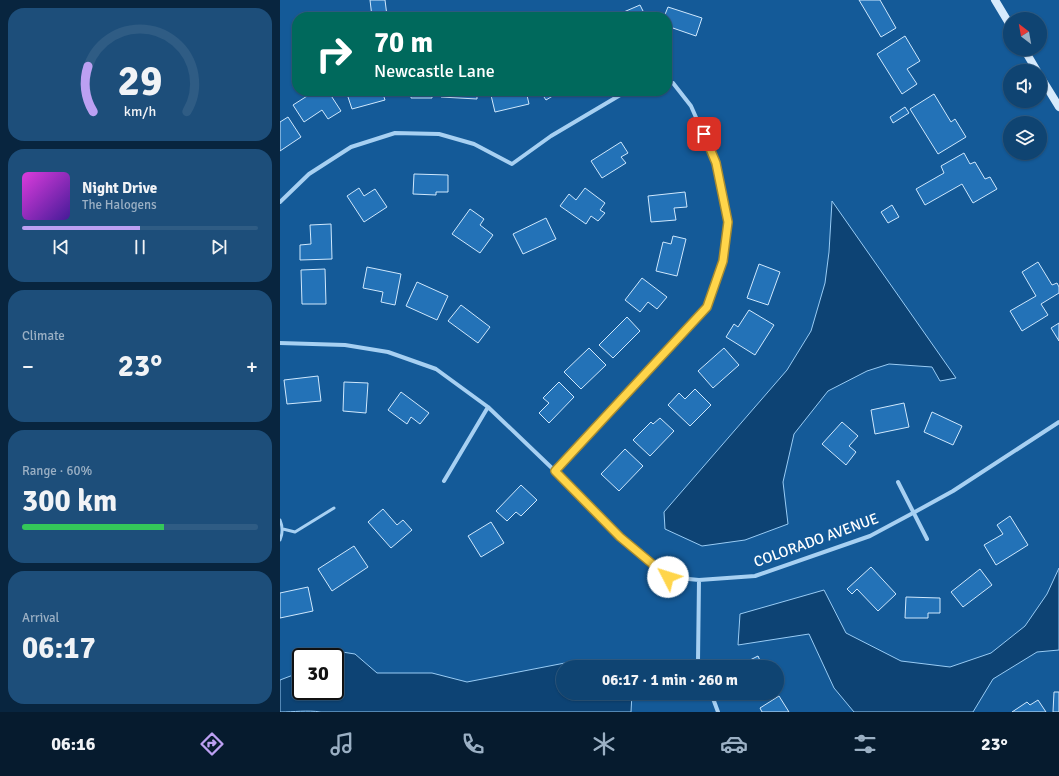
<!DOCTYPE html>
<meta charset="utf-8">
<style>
:root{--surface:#0f4472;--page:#1d4e7a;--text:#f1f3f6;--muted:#9bb0c4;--line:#2f5c84;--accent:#bca0f2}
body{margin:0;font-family:Signika,sans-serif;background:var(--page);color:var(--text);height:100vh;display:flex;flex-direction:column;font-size:15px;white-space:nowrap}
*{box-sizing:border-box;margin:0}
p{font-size:13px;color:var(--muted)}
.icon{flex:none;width:22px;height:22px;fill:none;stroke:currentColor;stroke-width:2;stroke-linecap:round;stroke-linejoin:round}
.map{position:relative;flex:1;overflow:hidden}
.panel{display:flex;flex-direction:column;gap:8px;padding:8px;background:#08253f;width:280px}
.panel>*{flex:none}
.hud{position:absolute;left:12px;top:12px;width:380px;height:84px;border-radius:16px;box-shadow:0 1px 3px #0004,0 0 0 1px var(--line);background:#00695c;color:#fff;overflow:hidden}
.needle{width:26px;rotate:329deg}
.tools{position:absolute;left:723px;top:12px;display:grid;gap:8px}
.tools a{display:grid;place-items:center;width:44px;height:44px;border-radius:50%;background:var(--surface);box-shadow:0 1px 3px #0004,0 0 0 1px var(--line);font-size:20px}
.speed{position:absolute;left:12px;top:648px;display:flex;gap:8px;font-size:20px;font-weight:700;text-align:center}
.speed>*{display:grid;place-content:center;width:52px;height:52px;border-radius:50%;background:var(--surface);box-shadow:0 1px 3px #0004,0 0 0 1px var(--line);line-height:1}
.speed .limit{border:2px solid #111;border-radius:6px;background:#fff;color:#111}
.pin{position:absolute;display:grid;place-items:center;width:34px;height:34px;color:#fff;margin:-17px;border-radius:8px;box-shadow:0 2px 6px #0006}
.me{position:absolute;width:44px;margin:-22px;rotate:310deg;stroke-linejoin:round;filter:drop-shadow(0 0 3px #0008)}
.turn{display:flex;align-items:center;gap:14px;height:84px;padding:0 16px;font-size:18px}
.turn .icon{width:52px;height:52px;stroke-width:2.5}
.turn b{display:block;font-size:28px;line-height:34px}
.big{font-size:30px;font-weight:800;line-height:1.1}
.panel .tile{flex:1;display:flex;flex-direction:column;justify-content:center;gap:6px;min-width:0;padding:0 14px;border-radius:16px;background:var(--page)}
.panel .dial{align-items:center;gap:0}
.dial svg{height:104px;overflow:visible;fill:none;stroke:var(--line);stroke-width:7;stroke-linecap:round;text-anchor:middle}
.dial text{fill:var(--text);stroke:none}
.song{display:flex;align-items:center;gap:12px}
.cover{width:48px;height:48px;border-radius:6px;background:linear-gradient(135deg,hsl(300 70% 55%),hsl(260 70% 35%))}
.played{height:4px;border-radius:2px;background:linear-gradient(90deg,var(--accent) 50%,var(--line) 50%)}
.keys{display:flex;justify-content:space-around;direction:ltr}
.heat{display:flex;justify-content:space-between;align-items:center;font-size:22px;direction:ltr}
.charge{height:6px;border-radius:3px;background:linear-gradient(90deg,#34c759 60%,var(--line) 0)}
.trip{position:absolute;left:276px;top:660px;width:228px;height:40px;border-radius:20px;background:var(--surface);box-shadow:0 1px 3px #0004,0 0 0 1px var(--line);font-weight:800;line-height:40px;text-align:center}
.tab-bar{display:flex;height:64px;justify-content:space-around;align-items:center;background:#061b2e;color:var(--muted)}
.tab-bar .icon{width:28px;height:28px}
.tab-bar .on{color:var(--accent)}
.tab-bar b{font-size:18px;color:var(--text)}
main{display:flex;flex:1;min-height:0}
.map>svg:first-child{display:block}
</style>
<main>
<section class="panel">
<div class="tile dial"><svg viewBox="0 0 100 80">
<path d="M14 69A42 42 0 1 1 86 69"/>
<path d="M14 69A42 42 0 0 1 10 34" stroke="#bca0f2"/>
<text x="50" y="56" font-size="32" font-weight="700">29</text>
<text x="50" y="72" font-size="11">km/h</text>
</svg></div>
<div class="tile">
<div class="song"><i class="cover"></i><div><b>Night Drive</b><p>The Halogens</p></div></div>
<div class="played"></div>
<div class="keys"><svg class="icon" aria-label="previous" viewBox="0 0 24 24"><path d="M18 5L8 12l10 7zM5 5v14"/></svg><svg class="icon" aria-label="pause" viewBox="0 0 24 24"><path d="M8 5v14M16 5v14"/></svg><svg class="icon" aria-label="next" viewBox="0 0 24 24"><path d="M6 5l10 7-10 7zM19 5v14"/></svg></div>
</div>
<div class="tile"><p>Climate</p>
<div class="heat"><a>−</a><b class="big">23°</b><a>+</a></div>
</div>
<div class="tile"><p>Range · 60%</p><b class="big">300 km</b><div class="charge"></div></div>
<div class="tile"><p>Arrival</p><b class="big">06:17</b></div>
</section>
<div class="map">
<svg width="779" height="712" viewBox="0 0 779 712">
<rect width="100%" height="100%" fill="#145a98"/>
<!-- water -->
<path fill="#0d4374" stroke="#99ccf5" d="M552,201L676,378L660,381L652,367L609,364L587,371L548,391L514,434L503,482L508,524L465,540L422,546L385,529L384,512L507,370L531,331L545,283L549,252Z
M779,568V650L757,652L713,679L693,712H574L554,688L529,634L458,645L460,614L544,590L566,633L621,661L670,667L711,653L745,626L767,594Z
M62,652L75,654L97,673H152L187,682L290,662L322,664L330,667H283V693H352L351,712H41C27,710 14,712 0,712V680L21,672V691H55V657H48Z"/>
<!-- building -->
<path fill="#2372b7" stroke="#cfe8fd" d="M90,0H105L107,16L92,17Z
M579,0H600L616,28L601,37Z
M360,5L366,17H332Z
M388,7L422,18L416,36L387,26V17H384Z
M625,36L640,61L627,69L637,84L622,94L597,54Z
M35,91H48L61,111L48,119L42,110L24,122L13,105Z
M66,91H102L105,100L72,109Z
M131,91H152V98H131Z
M162,91H197V99L161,97Z
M210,91H233L234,93L246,91L249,104L215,112Z
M260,91H281L266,100Z
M654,94L671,122L675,119L686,137L658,154L630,109Z
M625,107L629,113L613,123L610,117Z
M8,117L21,137L0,151V122Z
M341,142L348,153L341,157L346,163L322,178L311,161Z
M684,153L690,164L695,162L705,179L710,177L717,189L693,203L682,184L645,205L636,189L664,173L661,166Z
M134,174L168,175V192H156V195L133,194Z
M79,188L84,196L95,189L107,207L84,222L67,196Z
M305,188L325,203L320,210L325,213L318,221L311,216L306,224L280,206L289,194L296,200Z
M405,192L407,207L394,208L396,220L371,222L368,196Z
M612,205L619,217L608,223L601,212Z
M190,209L204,219L200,225L213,235L200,253L172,234Z
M266,218L276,239L243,254L233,234Z
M51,224L52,259L20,260V245L31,244L30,225Z
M393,236L406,239L397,276L376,271L383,242L391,244Z
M758,262L772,285L777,283L779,287V293L761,304L768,315L742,331L730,311L756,296L742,272Z
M479,264L500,272L488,305L467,298Z
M87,267L121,274L115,305L101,302L103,292L83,288Z
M45,269L46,304H22L21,270Z
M362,278L387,297L377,309L368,302L360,312L345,300Z
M137,282L168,296L157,320L126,306Z
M181,305L210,327L198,343L168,321Z
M469,310L494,325L475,355L446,337L454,324L458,327Z
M347,317L360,331L333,358L319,345Z
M779,323V341L771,328Z
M309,348L326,365L301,389L284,372Z
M444,348L459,365L433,388L418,371Z
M38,376L41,401L7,404L4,380Z
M64,382L88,383L86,413L63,411Z
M279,382L294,397L269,423L259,413L269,403L263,398Z
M415,389L431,405L410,426L388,405L399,393L405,399Z
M121,392L149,413L140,424L131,417L127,424L108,410Z
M624,403L629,427L595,434L591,410Z
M652,412L682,426L673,445L644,432Z
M380,418L394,431L370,456L353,440L371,422L373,424Z
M562,422L578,436L569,446L576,452L566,465L542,444Z
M345,449L363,466L339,491L321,474Z
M241,485L257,500L241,516L236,512L227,521L216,511Z
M103,509L117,525L123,520L132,530L111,548L88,522Z
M730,516L748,545L716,565L704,545L723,534L717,525Z
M211,522L224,543L201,557L188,536Z
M74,546L88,567L52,591L38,569Z
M591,567L616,594L598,611L577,589L572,594L567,589Z
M700,569L712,585L683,607L671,592Z
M28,587L33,611L0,618V593Z
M626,597L660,598V613H648V618H625Z
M478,656L483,667H459L458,666Z
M774,692H779V712H773Z
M471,693H484L474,698Z
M499,696L509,712H482L480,708Z
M758,700L766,712H732L747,702L750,705Z"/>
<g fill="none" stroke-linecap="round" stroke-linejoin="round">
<!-- lane -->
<path stroke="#a7d0f2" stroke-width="3" d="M0,520C3,527 3,533 0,540
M3,529L15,532L54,508"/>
<!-- street -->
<path stroke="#a7d0f2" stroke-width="4" d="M0,202L29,174L71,147L115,133L159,134L194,144L232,164L271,136L347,91
M0,343L65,345L108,352L156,369L208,407L275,471L340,537L388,577L419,580L475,576L590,536L633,513L673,491L779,422
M275,471L427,307L443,261L447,222L436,163L411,106L393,83L387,82
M164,481L208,407
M618,482L647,539
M419,580L418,661L421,667
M431,693L438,712"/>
<!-- secondary -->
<path stroke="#d6eafc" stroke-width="8" d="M715,0L730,25
M744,49L757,71
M760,76L779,107"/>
</g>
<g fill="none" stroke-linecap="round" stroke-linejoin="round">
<defs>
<path id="route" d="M388,577L340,537L275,471L427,307L443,261L448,222L436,163L424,134"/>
</defs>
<!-- route casing -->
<use href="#route" stroke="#a68a30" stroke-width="10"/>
<!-- route -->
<use href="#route" stroke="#ffd54a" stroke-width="7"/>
</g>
<g text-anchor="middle" stroke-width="4" stroke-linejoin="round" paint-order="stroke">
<!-- street labels -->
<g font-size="15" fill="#fff" stroke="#145a98">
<text transform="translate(536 540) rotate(-20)" y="5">COLORADO AVENUE</text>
</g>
</g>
</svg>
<div class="tools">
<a><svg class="needle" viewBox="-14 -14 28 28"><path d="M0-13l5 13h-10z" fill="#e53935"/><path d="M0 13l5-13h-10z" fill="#9bb0c4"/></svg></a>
<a><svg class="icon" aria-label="sound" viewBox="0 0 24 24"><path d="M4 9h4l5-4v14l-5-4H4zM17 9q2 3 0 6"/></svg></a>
<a><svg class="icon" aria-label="layers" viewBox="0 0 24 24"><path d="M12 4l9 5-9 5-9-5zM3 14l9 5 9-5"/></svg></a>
</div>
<div class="speed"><div class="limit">30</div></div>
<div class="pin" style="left:424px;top:134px;background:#d93025"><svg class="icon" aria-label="arrive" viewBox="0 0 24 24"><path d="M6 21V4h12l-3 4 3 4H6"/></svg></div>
<svg class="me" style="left:388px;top:577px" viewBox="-20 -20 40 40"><circle r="19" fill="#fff"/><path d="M0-13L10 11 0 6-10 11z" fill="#ffd54a"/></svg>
<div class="trip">06:17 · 1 min · 260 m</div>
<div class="hud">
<div class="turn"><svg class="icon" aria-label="right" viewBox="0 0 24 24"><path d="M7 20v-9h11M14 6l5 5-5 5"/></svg><div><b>70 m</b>Newcastle Lane</div></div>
</div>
</div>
</main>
<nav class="tab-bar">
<b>06:16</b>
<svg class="icon on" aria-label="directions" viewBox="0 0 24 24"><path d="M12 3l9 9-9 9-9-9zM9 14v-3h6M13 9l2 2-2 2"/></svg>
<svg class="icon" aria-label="music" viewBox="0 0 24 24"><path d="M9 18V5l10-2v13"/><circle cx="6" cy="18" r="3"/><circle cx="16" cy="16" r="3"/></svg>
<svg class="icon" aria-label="phone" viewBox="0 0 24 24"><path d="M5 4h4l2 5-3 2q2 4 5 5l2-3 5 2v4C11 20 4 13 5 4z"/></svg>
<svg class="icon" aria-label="climate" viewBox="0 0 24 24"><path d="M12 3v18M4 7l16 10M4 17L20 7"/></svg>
<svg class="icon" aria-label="car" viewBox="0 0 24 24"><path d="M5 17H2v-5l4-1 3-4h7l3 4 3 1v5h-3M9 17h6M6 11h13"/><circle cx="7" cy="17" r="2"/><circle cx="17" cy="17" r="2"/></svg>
<svg class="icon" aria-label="filters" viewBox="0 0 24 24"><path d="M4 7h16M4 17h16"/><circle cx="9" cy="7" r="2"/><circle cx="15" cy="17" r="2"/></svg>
<b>23°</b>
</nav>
